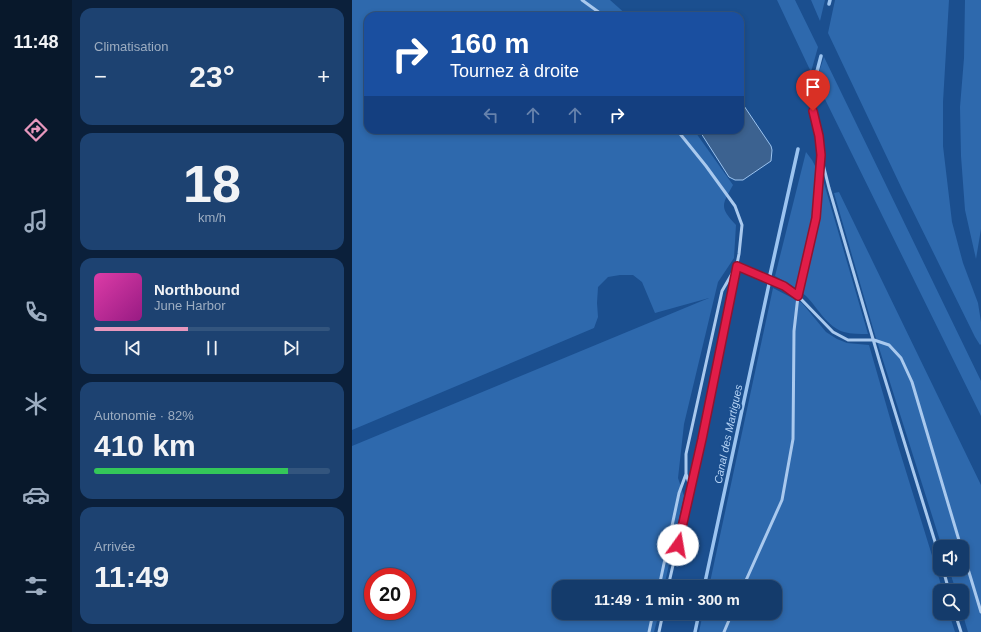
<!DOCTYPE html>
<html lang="fr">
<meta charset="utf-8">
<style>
:root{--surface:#143b6b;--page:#1d4271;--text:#f1f3f6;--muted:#9dadc1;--line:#33557e;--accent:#e797bd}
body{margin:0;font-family:Helvetica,sans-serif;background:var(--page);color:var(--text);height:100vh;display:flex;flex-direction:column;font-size:15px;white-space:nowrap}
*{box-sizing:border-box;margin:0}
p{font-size:13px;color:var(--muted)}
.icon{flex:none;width:22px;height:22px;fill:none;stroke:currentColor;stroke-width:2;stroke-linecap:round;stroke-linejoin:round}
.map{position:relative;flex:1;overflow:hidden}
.panel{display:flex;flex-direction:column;gap:8px;padding:8px;background:#0b203b;width:280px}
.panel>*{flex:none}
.hud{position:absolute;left:12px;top:12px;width:380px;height:122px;border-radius:12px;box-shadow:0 2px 6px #0003,0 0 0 1px var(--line);background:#1a4fa0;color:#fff;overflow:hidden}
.fabs{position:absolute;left:581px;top:540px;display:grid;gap:8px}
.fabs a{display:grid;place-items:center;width:36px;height:36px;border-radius:8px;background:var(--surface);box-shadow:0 2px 6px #0003,0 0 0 1px var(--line);font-size:20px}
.speed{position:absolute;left:12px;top:568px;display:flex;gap:8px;font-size:20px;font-weight:700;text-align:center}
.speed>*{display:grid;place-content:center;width:52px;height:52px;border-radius:50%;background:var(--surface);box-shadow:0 2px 6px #0003,0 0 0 1px var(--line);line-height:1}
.speed .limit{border:6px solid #d22;background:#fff;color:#111}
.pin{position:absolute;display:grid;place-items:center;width:34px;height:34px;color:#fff;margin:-41px -17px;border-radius:50% 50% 50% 0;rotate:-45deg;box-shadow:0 0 4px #0007}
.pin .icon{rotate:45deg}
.me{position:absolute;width:44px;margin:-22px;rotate:13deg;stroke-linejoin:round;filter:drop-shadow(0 0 3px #0008)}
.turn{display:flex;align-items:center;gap:14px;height:84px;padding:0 20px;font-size:18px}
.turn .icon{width:52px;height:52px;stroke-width:2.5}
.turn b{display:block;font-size:28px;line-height:34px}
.lanes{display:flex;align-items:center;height:38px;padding:0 20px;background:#0003;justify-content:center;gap:20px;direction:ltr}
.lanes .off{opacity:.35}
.big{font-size:30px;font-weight:700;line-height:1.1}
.panel .widget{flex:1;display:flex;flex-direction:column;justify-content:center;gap:6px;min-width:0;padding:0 14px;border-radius:12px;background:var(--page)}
.panel .dial{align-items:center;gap:0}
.dial b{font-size:52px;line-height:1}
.song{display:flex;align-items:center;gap:12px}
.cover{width:48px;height:48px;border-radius:6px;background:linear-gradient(135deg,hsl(320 70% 55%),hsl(310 70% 35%))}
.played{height:4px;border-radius:2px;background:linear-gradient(90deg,var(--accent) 40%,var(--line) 40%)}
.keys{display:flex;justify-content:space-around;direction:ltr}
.heat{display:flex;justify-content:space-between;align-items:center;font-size:22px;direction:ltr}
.charge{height:6px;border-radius:3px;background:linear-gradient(90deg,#34c759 82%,var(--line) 0)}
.trip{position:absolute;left:200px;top:580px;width:230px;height:40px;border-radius:12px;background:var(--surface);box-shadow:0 2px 6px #0003,0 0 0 1px var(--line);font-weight:700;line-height:40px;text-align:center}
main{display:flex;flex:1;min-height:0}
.tabs{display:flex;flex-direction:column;width:72px;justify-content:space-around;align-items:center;background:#08182b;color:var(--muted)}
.tabs .icon{width:28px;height:28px}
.tabs .selected{color:var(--accent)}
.tabs b{font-size:18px;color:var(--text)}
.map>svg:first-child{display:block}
</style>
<main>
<nav class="tabs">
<b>11:48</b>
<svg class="icon selected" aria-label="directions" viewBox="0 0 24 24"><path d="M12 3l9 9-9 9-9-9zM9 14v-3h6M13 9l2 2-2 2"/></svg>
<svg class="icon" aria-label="music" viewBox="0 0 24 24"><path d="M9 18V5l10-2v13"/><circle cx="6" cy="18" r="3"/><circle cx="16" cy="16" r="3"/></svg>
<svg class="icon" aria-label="phone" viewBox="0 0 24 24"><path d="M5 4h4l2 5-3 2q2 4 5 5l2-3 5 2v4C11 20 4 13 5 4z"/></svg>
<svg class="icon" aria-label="climate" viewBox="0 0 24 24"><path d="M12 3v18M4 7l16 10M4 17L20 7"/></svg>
<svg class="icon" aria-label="car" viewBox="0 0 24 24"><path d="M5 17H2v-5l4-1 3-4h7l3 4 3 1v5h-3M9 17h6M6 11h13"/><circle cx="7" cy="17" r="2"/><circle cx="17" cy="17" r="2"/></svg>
<svg class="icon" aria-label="filters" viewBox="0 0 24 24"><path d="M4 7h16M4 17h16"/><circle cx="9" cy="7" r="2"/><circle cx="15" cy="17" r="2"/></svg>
</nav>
<section class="panel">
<div class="widget"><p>Climatisation</p>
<div class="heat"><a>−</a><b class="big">23°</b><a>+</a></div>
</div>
<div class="widget dial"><b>18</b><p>km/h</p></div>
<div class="widget">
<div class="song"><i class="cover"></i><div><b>Northbound</b><p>June Harbor</p></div></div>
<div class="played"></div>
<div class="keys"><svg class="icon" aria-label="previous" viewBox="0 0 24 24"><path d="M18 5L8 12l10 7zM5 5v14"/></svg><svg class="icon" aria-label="pause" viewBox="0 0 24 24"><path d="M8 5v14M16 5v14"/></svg><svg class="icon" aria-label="next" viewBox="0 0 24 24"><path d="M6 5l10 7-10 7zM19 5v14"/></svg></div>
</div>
<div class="widget"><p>Autonomie · 82%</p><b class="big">410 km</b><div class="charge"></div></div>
<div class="widget"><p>Arrivée</p><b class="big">11:49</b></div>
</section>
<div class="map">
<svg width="629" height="632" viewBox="0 0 629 632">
<rect width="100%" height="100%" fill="#1b4f8f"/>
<!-- green -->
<path fill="#2e69ad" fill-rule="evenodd" d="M0,0H258L276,16H16V130H344V133L381,185C370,205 367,207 384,225L382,258L366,282L332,424L326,478L332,496L312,587H207V613H307L302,632H0V446L357,298L303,313L290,282L281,275H268L256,277L246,287L245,303L246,317L242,328L0,430ZM21,577H55V611H21Z
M425,0H443L466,47L459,72Z
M459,0H473L468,21Z
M483,0H597L591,102V146L600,222L611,263L626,303L629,322V344L628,345L623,337L550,189L476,33Z
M613,0H629V229L624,259L613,210L609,156L608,107L612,58Z
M472,57L629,381V416L464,81Z
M454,152L460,160L472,183L516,334C508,334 499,334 492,332C475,327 466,308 454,296C445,288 434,282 423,276Z
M487,192L629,485V632H616L610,612V591H604L597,569H610V547H590L523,335L482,193Z
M421,288L450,303L474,332L485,339L495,343L517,345L544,439L591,591H588V613H597L603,632H347L351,613H423V587H357Z"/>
<!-- water -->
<path fill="#3c6290" stroke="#9cc4f0" d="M388,100L419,146L420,150L419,161L391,180H383L377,177L347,130H388Z"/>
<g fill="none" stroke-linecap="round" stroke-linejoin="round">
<!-- stream -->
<path stroke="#9cc4f0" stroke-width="3.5" d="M477,4L478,0
M463,79L469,56
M418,275L446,149
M352,587L417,284
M343,632L347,613"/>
<!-- lane -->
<path stroke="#a9c9ee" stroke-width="3" d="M230,0L252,16
M458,99L467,136L468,152L477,188L528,363L588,558
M339,489L334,474V454L370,291L385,265L432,286L446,296L481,332L496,340H522L537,345L549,358L560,382L609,547
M610,549L629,612
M591,569L597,591
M307,587L327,493L334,474
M316,587L350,439L387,254L390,225L383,206L354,166L325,130
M391,587L430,500L441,439L442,331L446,296L464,218L469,159
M603,613L609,632
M297,632L301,613
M307,632L311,613
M372,632L380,613"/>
</g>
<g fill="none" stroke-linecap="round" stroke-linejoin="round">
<defs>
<path id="route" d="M326,545L350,439L385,266L432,286L446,296L464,218L469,155L467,136L461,111"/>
</defs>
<!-- route casing -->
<use href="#route" stroke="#92132f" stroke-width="10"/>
<!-- route -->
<use href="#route" stroke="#e11d48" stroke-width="7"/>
</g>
<g text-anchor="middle" stroke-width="4" stroke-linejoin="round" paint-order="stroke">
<!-- water labels -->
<g font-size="11" font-style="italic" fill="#b5d3f5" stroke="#1b4f8f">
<text transform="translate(376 434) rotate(-78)" y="4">Canal des Martigues</text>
</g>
</g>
</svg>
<div class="fabs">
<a><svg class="icon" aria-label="sound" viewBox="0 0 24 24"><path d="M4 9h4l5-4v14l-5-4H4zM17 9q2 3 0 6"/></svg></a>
<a><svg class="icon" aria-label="search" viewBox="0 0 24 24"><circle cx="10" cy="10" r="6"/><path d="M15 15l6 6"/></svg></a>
</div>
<div class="speed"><div class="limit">20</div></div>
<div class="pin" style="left:461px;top:111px;background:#d93025"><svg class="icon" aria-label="arrive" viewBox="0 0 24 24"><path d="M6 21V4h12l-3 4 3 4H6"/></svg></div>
<svg class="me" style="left:326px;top:545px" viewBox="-20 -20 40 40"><circle r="19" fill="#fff"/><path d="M0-13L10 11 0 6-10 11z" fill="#e11d48"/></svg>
<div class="trip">11:49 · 1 min · 300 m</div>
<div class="hud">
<div class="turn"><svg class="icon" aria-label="right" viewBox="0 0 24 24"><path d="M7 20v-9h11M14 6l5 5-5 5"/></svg><div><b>160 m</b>Tournez à droite</div></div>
<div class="lanes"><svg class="icon off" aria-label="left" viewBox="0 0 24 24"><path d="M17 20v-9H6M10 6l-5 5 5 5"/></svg><svg class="icon off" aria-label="ahead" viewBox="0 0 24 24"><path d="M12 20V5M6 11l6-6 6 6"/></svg><svg class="icon off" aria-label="ahead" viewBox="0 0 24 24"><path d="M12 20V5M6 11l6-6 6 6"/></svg><svg class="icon" aria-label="right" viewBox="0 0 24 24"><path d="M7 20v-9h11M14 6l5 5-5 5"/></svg></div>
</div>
</div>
</main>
